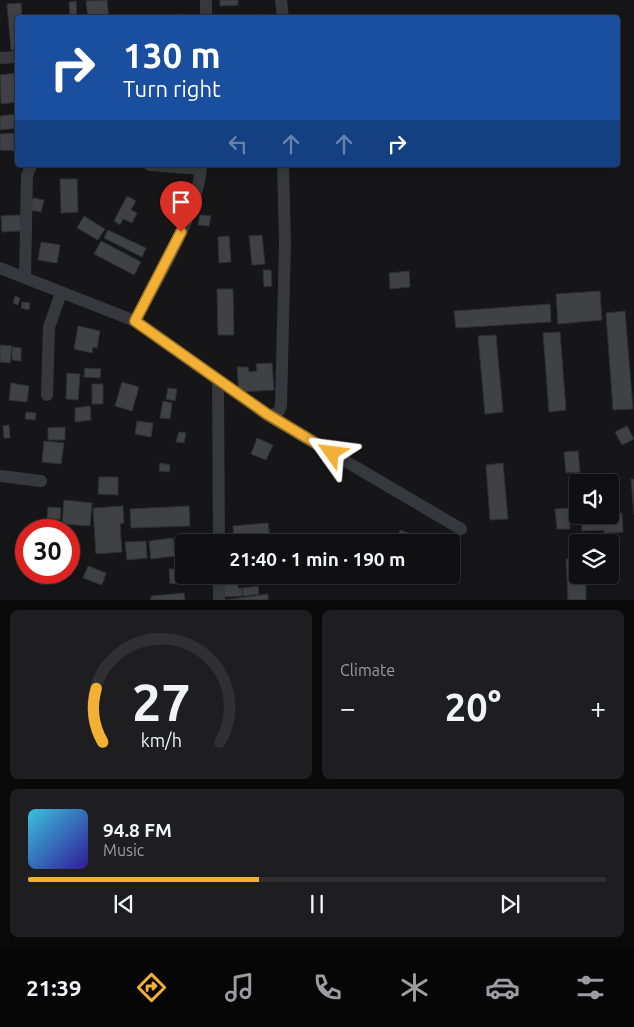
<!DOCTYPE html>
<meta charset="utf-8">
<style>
:root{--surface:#101012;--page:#1e1e20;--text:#f1f3f6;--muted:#9c9d9f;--line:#303032;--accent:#f2b134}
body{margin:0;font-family:Ubuntu,sans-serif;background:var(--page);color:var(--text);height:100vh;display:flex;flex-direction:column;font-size:19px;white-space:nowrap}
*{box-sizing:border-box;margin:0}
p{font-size:16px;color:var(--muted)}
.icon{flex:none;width:28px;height:28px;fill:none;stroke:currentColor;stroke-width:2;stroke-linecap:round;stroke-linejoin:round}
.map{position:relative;height:600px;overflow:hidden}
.panel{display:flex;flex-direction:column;gap:10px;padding:10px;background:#09090a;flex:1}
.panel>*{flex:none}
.guide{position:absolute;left:15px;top:15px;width:605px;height:152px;border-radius:5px;box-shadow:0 2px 8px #0003,0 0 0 1px var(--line);background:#1a4fa0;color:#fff;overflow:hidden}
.buttons{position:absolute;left:569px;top:474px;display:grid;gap:10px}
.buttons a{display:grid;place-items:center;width:50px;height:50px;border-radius:5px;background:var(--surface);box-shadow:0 2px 8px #0003,0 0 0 1px var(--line);font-size:25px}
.speed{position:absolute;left:15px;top:519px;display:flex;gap:10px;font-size:25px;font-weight:700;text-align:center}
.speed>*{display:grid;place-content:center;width:65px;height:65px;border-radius:50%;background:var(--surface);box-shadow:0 2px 8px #0003,0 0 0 1px var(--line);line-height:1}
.speed .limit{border:8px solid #d22;background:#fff;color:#111}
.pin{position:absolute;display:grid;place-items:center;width:42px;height:42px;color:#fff;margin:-51px -21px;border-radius:50% 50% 50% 0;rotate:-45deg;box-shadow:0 0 5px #0007}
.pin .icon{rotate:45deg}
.me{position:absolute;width:55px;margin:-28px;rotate:301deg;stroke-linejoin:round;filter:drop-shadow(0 0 4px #0008)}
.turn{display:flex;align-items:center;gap:18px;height:105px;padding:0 25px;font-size:22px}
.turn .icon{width:65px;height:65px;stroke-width:2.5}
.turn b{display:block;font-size:35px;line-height:42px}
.lanes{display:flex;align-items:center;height:48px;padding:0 25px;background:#0003;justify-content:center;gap:25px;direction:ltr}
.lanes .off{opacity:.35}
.big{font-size:38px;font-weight:600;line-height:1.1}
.panel .widget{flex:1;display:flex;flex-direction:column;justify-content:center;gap:8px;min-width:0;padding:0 18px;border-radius:8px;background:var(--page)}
.panel .dial{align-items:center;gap:0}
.dial svg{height:130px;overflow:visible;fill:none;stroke:var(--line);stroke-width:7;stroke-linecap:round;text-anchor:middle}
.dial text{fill:var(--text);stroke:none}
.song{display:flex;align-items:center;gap:15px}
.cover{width:60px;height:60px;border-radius:8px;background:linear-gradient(135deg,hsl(190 70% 55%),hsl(250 70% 35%))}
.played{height:5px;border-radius:2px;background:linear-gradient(90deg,var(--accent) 40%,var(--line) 40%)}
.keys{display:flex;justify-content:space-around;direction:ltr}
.heat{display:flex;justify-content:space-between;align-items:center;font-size:28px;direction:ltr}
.panel .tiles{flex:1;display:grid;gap:10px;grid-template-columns:1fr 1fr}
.widget:last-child{grid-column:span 2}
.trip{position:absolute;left:175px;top:534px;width:285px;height:50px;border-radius:5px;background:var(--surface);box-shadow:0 2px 8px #0003,0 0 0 1px var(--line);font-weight:600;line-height:50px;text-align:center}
.tabs{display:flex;height:80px;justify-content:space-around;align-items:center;background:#060607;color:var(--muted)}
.tabs .icon{width:35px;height:35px}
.tabs .on{color:var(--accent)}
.tabs b{font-size:22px;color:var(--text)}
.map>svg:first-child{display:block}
</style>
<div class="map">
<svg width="634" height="600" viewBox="0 0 634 600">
<rect width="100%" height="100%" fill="#161618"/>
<!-- building -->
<path fill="#404145" stroke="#303034" d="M107,0L109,18H88L86,1Z
M220,0H238V5L220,6Z
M76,1L77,18H54V16L70,15L69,2Z
M21,3L22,18H18V50H11L7,4Z
M183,14V18H164L163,15Z
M262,14L263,18H239V16Z
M17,73L18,102L1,104L0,75Z
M16,114L18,128L0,130V116Z
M18,133V151L0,150V134Z
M60,179H77L78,212L61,213Z
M127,196L136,201L131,210L137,213L132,223L123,219L120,225L114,221Z
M33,198L44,200L41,212L30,210Z
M20,215L21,231L2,232L1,216Z
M200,215L211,216L209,226L198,225Z
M84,216L105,229L98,240L77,228Z
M108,230L146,248L142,257L104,238Z
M262,235L265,264L252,265L249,236Z
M229,236L231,262L219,263L218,237Z
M101,241L141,262L134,275L94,254Z
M41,242L60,245L57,263L38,260Z
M263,270H271L272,286L264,287Z
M409,271L410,287L390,289L389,273Z
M217,289H233L234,335H218Z
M600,291L602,320L558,324L556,294Z
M15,296L20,298L18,305L13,303Z
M22,302L30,303L29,310L21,308Z
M550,304L551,322L456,328L454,311Z
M625,311L633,409L613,410L606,313Z
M78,326L100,331L97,348L93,347L92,353L74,349Z
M560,332L566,410L549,412L543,333Z
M496,335L503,412L485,414L478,336Z
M0,345L12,346L10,363L0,362Z
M12,347L21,348V361L12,360Z
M272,363L274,390L239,392L237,367H248L249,372L257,371L256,364Z
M85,368L101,369L100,378L84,377Z
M67,373L80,374L78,400L66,399Z
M122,382L139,387L132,411L115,406Z
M11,383L29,386L27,402L9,400Z
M92,384H103V404H92Z
M168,388L177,389L175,401L166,399Z
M163,401L172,403L170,419L160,418Z
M90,406L91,420L75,422V408Z
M26,412L36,413L35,420L25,419Z
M137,421L153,423L151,437L135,434Z
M9,425L10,438H4L3,426Z
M627,426L634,439L622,445L615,432Z
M65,427V440H48V428Z
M179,432L186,433L184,443L176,442Z
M257,438L273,445L266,460L251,454Z
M44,441L64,443L61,464L42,462Z
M578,451L580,472L566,473L564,452Z
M160,463L170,465L169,472L159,471Z
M503,463L508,519L490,520L486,465Z
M99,477H118V495L98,494Z
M631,479H634V515Z
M64,500L92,503L90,526L62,524Z
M123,506L124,523L120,524L122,552L96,554L93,508Z
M189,506L190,526L131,528L130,509Z
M48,507L61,508L60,520L47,519Z
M569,508L570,529H557L555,509Z
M622,513L623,532L604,533V530L582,531L581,515Z
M268,523L270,539L234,542L233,526Z
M400,530L428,540L427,542L396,541Z
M173,538L175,556L151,559L149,541Z
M146,541L147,558L127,560L125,542Z
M184,543V554H178V544Z
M566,559H578V575H598L599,582L586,583V600H568Z
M88,566L106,573L102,585L83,578Z
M184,568V575H192V582L170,584L169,569Z
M220,575H241L242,583H238V588H242V596L222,597Z
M258,586L259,594L243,596L242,588Z
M184,593L185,600H151V596Z
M268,594V600H224Z"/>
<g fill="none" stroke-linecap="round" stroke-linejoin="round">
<!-- minor -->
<path stroke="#37383d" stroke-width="12" d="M281,0L283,18
M206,18V0
M0,58L18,57
M150,165L201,169
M0,268L135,321L267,415C275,415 279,414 281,405L285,242L283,165
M25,278L27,176L31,165
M135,321C157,279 199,212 201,165
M218,381L219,542
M47,395L49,327L61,293
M267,415L461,529
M0,476L41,481
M219,575V600"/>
</g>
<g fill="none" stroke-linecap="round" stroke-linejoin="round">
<defs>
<path id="route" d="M181,232L135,321L267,414L332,453"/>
</defs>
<!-- route casing -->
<use href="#route" stroke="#9d7322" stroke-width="12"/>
<!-- route -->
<use href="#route" stroke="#f2b134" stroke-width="9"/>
</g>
</svg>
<div class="buttons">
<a><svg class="icon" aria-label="sound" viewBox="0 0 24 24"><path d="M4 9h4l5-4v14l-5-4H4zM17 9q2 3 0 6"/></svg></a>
<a><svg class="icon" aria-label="layers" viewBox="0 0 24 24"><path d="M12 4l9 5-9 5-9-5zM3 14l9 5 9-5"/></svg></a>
</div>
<div class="speed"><div class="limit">30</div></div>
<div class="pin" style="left:181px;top:232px;background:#d93025"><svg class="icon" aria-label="arrive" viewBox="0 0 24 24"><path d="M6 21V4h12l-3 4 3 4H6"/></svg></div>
<svg class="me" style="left:332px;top:453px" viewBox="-20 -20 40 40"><path d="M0-17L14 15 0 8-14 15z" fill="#f2b134" stroke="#fff" stroke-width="4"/></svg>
<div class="trip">21:40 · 1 min · 190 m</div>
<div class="guide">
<div class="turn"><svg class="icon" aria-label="right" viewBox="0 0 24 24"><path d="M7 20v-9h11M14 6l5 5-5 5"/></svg><div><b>130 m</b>Turn right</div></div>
<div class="lanes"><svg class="icon off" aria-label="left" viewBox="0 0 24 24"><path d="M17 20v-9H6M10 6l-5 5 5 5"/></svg><svg class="icon off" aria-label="ahead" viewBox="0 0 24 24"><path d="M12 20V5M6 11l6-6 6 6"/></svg><svg class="icon off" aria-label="ahead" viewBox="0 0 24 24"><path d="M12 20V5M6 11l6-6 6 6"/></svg><svg class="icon" aria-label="right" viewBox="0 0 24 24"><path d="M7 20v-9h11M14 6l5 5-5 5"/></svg></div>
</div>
</div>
<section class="panel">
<div class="tiles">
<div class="widget dial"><svg viewBox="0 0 100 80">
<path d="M14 69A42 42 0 1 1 86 69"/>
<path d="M14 69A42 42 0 0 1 10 36" stroke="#f2b134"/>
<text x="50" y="56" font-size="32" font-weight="700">27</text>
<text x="50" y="72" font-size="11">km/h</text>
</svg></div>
<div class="widget"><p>Climate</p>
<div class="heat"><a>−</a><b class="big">20°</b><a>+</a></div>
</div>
<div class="widget">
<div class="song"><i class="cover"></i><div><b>94.8 FM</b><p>Music</p></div></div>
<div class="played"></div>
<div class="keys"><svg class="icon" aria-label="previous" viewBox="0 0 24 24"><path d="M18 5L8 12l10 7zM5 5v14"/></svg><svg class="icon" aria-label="pause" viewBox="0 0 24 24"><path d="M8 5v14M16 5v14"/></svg><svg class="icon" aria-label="next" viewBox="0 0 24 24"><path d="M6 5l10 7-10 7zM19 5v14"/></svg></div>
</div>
</div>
</section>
<nav class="tabs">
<b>21:39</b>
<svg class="icon on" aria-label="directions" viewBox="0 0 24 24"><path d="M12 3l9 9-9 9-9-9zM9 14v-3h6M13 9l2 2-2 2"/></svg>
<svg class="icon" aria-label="music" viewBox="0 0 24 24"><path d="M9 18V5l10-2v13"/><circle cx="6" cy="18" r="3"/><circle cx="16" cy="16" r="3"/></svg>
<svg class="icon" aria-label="phone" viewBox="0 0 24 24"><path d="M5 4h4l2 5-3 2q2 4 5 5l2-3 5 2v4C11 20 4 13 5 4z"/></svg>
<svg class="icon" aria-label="climate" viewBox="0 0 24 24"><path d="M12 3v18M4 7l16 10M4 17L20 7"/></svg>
<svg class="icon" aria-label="car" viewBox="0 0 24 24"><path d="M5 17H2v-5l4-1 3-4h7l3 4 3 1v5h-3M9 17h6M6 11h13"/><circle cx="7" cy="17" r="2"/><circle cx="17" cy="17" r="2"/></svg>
<svg class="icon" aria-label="filters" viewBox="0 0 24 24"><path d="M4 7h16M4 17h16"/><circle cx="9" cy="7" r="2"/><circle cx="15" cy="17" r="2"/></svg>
</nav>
